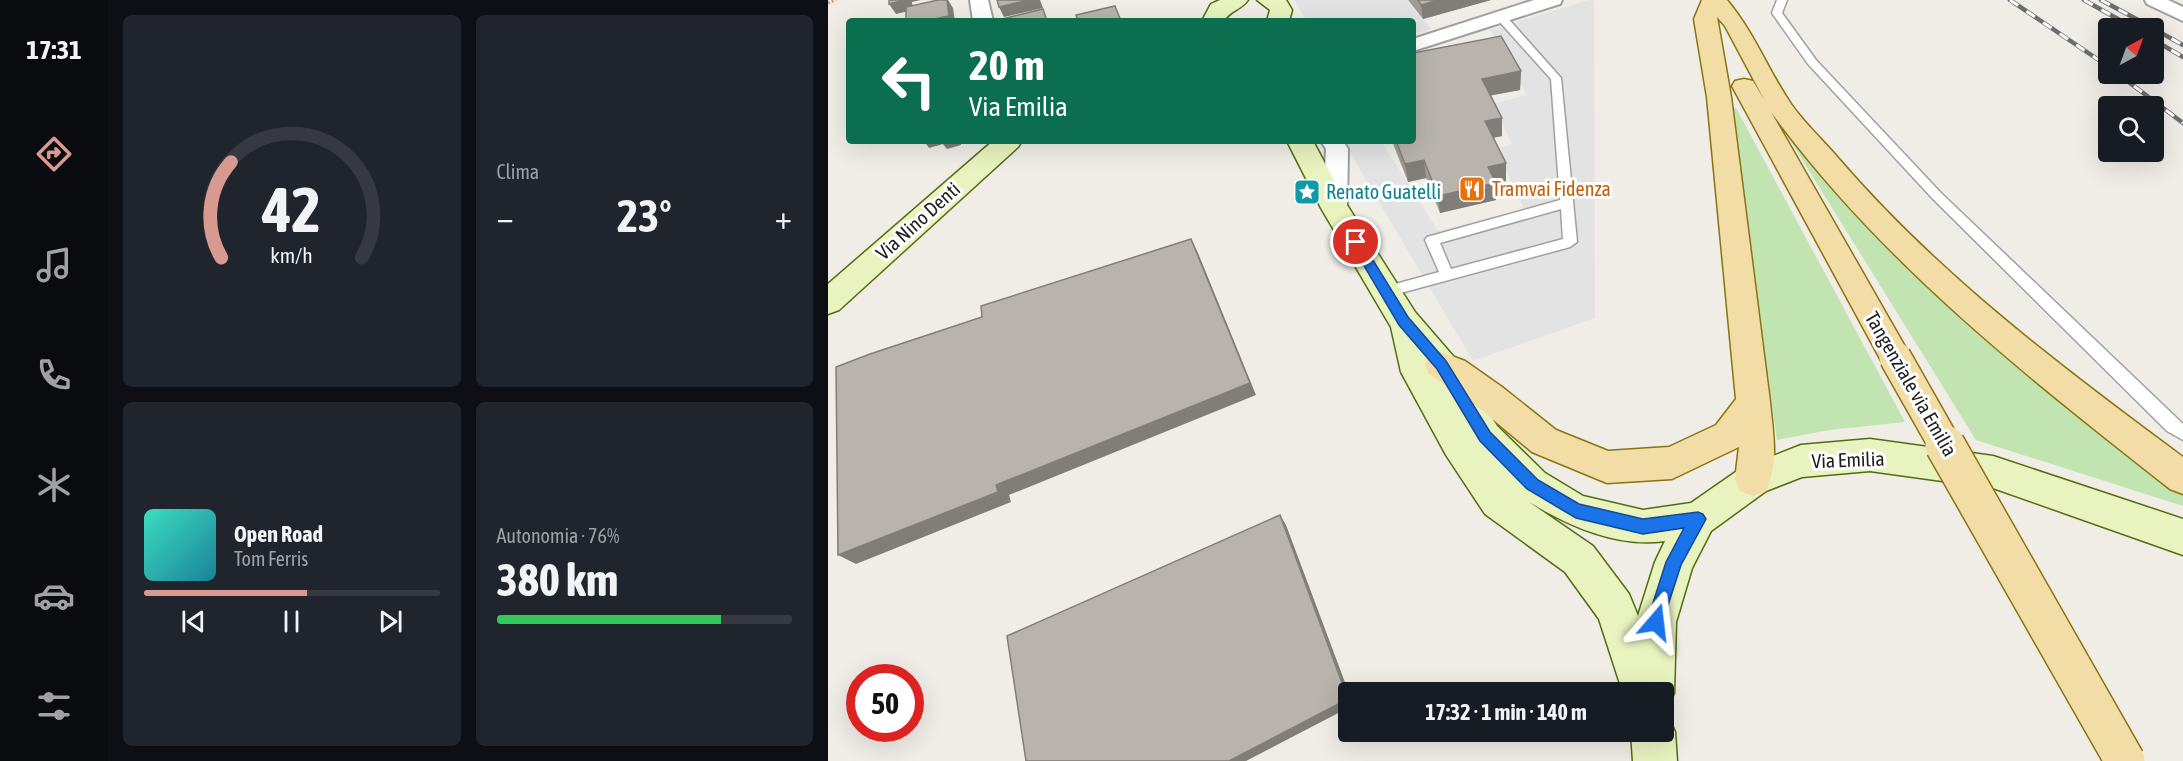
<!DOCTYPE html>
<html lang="it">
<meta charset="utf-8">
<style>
:root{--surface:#171b24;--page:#20242c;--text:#f1f3f6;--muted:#9ea1a6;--line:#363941;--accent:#d89990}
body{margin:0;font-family:"Asap Condensed",sans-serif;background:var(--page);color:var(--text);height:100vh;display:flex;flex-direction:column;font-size:22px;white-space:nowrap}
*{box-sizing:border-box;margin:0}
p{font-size:20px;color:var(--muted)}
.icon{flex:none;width:33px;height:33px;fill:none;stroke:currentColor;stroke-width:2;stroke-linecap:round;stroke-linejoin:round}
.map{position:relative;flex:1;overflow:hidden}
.details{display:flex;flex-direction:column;gap:15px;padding:15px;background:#0d0f14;width:720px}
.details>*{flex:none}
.top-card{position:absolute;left:18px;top:18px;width:570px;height:126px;border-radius:6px;box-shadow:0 6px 24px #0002;background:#0b6e4f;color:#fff;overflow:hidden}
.needle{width:39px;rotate:41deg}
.fabs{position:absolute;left:1270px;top:18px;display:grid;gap:12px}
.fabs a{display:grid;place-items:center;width:66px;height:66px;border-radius:6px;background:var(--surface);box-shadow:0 6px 24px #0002;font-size:30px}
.speed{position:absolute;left:18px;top:664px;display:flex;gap:12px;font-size:30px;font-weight:700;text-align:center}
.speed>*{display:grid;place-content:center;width:78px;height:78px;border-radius:50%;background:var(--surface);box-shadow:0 6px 24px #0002;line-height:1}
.speed .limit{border:9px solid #d22;background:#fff;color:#111}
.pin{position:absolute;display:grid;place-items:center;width:51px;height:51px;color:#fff;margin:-26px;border:3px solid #fff;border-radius:50%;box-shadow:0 2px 6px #0007}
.me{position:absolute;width:66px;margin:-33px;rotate:17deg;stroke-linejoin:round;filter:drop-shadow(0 0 4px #0008)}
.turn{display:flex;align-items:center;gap:21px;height:126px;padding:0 24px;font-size:27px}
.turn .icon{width:78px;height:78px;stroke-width:2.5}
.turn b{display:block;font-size:42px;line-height:51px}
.big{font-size:45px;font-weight:700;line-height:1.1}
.details .tile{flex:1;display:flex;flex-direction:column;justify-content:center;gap:9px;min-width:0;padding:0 21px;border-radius:9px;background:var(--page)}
.details .dial{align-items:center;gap:0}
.dial svg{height:156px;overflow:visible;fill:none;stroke:var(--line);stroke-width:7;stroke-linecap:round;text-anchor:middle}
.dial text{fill:var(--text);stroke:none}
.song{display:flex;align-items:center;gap:18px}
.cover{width:72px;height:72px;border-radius:9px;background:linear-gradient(135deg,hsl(170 70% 55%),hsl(190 70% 35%))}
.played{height:6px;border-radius:3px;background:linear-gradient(90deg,var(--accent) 55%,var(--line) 55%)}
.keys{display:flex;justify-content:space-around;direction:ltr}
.heat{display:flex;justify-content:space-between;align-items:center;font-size:33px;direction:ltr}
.charge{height:9px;border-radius:4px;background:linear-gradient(90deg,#34c759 76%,var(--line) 0)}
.details .tiles{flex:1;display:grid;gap:15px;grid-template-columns:repeat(2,1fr)}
.trip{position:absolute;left:510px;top:682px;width:336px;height:60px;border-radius:6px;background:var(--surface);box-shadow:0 6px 24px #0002;font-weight:700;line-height:60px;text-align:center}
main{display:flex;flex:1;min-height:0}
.tabs{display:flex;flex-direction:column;width:108px;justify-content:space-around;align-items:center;background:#090b0e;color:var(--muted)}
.tabs .icon{width:42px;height:42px}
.tabs .current{color:var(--accent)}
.tabs b{font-size:27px;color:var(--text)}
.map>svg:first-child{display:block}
</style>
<main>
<nav class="tabs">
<b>17:31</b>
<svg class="icon current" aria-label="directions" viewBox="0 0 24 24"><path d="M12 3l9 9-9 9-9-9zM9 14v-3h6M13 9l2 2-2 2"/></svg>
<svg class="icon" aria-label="music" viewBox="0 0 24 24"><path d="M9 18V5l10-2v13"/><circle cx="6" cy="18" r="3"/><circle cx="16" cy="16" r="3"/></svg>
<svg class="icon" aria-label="phone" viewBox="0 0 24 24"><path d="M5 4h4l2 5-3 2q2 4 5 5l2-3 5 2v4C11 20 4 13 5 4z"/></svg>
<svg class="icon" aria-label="climate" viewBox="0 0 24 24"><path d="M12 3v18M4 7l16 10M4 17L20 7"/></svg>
<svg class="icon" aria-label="car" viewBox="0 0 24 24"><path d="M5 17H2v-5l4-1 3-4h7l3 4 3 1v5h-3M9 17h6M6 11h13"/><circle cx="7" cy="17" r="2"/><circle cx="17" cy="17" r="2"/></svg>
<svg class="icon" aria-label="filters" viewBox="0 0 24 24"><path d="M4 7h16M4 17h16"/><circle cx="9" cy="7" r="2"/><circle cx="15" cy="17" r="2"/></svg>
</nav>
<section class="details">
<div class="tiles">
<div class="tile dial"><svg viewBox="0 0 100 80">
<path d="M14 69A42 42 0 1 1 86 69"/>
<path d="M14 69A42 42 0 0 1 19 20" stroke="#d89990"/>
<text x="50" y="56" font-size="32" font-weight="700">42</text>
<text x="50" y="72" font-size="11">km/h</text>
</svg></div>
<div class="tile"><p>Clima</p>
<div class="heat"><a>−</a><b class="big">23°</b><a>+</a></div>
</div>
<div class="tile">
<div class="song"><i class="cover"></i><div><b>Open Road</b><p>Tom Ferris</p></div></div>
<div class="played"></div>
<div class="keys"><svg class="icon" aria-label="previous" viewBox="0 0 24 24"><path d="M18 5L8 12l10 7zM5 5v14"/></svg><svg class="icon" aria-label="pause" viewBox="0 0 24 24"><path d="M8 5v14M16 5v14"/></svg><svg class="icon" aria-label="next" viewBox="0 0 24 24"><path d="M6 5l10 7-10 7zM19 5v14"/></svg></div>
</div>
<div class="tile"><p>Autonomia · 76%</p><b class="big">380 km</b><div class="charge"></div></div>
</div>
</section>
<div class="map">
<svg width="1355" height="761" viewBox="0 0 1355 761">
<rect width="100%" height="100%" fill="#efede6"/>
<!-- grass -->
<path fill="#c2e4b1" d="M903,108H908L1077,422L1001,430L949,440Z
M957,132H963L1355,494V506L1148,440Z"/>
<!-- parking -->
<path fill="#e3e3e3" d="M466,0H579L603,29L585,34V21H479Z
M761,0H766L767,318L645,361L515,141H553L610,231L696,209L668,149L684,144L665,104L699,95L662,30Z"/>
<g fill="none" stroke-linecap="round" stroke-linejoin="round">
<defs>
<path id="lane" d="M949,0H959L954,13L988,60L1113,193L1355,424V440L1339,431L1105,199L980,64L944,13Z
M669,15H677L733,78L749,242L742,247L558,297L553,296L551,292L553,288L611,272L597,240L599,237L732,200L723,79L669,19ZM733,209L735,239L623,269L612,243Z"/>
<path id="street" d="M142,0H160L165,21H145Z
M706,0H734L732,4L585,51V39Z
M1317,0H1340L1355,7V21L1319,4Z
M493,141H515L520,149L519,208L516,214L507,216L498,214L495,208L498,149Z"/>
<path id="secondary" d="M392,0H420C413,10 402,10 396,21H374L383,4Z
M429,0H458L464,10L461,21H439L442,10Z
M165,141H194L190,147L11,310L0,314V284Z
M459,141H485L519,205L587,312L625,356L669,426L717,473L755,496L815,510L863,503L912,469L973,445L1042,439L1165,456L1355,519V555L1165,488L1042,471L974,477L938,491L883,531L864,568L848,622L846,693L840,708L836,710V693H795L771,619L737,572L657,514L618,455L573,372L563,327L493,208ZM701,502C741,526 789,548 837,541L827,562L810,616L801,594L765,546Z
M836,715L840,717L847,732L849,761H805L803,732H836Z"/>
<path id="primary" d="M874,0H899C926,32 940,70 963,104C977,124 996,141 1011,159C1111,275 1233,367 1355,457V494L1342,489C1198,376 1052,261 943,112L1083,357L1078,366L1067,370L1056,366L904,86L907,81L916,79L925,81L937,101L897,26L889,17L903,97L942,402C945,432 951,463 938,491L925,496L912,491L907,480L911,447L844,479L779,483L704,452L650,407L601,374L597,365L601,356L613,352L637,361L674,387L728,430L780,451L841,447L888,425L908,399L879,97L866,19Z"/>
</defs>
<!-- lane casing -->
<use href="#lane" stroke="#a0a0a0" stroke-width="3"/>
<!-- street casing -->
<use href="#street" stroke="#a0a0a0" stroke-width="4"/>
<!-- secondary casing -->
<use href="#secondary" stroke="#546c10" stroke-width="3"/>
<!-- primary casing -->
<use href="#primary" stroke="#8a740f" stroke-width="3"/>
<!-- path -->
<path stroke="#ec967a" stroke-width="3" stroke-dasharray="2 2" stroke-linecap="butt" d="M0,3L8,0"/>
<!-- lane -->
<use href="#lane" fill="#fff" fill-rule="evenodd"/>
<!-- street -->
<use href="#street" fill="#fff" fill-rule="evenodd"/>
<!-- secondary -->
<use href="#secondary" fill="#e9f3bf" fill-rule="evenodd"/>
<!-- primary -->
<use href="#primary" fill="#f3dda7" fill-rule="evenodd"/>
<defs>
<path id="rail" d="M1182,0L1281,67
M1256,0L1306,28
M1273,0L1325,28
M1326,29L1355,45
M1326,40L1355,57
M1290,74L1355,123"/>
</defs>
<!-- rail casing -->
<use href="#rail" stroke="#6d6d6d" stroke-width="4.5"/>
<!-- rail -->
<use href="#rail" stroke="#fff" stroke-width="3" stroke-dasharray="10" stroke-linecap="butt"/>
<defs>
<path id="primary-bridge-far1" d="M1067,357L1118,447"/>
<path id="primary-bridge" d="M1117,445L1297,761"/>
</defs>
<!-- primary-bridge-far1 casing -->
<use href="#primary-bridge-far1" stroke="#8a740f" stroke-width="34" stroke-linecap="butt"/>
<!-- primary-bridge casing -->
<use href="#primary-bridge" stroke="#8a740f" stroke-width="42" stroke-linecap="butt"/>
<!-- primary-bridge-far1 -->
<use href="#primary-bridge-far1" stroke="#f3dda7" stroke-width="31"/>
<!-- primary-bridge -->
<use href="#primary-bridge" stroke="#f3dda7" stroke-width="39"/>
</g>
<!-- wall -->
<path fill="#9e9a94" d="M580,0H663L595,19Z
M693,71L692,90L663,95L674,118V136L665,138L678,163V181L668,183V200L612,213L598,178L580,182L564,141H585Z"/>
<!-- shaded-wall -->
<path fill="#817d78" d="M78,0H93L84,2L85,10L68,14L61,4Z
M119,0H120L125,8L127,21H96Z
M201,0H212L215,8L176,17L171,7Z
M611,0H663L595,19L593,5Z
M693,71L692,90L655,97L654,79Z
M674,118V136L658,139L657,121Z
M96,141H132L133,145L119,149L115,144L101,148Z
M596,160L598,178L580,182L577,164Z
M678,163V181L668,183V200L612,213L610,196L660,167Z
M363,239L370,253L428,395L181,495L183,502L28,564L10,555L168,485Z
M452,515L458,525L521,693H520V698Z
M520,699V708L418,761H401Z"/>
<!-- building -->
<path fill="#b8b3ac" stroke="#817d78" stroke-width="1.5" d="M61,0H78L61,4Z
M110,0H119L121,16L96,21H78V7Z
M169,0H201L171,7Z
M590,0H611L593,5Z
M287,6L293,21H250L248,15Z
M215,9L219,21H174V19Z
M673,36L693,71L654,79L674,118L657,121L678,163L660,167L668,183L610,196L596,160L577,164L568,141H585V53Z
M363,239L422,383L168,485L170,492L10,555L8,367L42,354L154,317L153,306Z
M452,515L520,699L401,761H198L179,636Z"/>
<!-- route -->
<path fill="#1a73e8" stroke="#114b97" stroke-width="1.5" d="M528,237L532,239L580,317L618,361L662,432L710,480L751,504L815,519L870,512L875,514L878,519L853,565L833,627L828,630L822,627L819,622L838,562L856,528L815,534L748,518L699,489L652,441L609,369L571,325L522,242Z"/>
<!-- icons -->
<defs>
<symbol id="restaurant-square" viewBox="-11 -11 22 22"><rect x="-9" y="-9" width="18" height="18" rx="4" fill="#e8710a" stroke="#fff"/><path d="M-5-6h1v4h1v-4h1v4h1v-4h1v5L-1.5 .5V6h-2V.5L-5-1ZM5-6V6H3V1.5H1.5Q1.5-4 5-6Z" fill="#fff"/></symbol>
<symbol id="sight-square" viewBox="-11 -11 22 22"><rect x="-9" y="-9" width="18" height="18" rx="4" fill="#0f9aa8" stroke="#fff"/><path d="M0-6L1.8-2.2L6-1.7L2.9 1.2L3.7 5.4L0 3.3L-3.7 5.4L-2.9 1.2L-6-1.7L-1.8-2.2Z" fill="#fff"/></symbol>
</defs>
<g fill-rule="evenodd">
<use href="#restaurant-square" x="629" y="174" width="30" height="30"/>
<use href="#sight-square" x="464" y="177" width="30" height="30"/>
</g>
<g text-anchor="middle" stroke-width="6" stroke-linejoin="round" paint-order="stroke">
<!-- food labels -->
<g font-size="20" fill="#c56008" stroke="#fff" text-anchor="start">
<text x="664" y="196">Tramvai Fidenza</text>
</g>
<!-- culture labels -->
<g font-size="20" fill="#0d838f" stroke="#fff" text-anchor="start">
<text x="498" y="199">Renato Guatelli</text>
</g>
<!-- street labels -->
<g font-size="20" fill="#1f1f1f" stroke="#fff">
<text transform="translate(90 221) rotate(-42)" y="7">Via Nino Denti</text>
<text transform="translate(1083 384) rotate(60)" y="7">Tangenziale via Emilia</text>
<text transform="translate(1020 460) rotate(-2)" y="7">Via Emilia</text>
</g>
</g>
</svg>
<div class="fabs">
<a><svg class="needle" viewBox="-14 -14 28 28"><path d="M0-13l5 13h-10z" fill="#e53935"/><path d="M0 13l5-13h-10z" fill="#9ea1a6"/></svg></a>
<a><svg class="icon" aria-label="search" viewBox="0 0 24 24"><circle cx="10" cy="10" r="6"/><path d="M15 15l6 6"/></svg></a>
</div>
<div class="speed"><div class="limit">50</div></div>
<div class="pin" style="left:528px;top:242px;background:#d93025"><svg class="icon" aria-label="arrive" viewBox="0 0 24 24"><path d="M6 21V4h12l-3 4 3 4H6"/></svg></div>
<svg class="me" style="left:828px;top:622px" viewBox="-20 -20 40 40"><path d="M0-17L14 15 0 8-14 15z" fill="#1a73e8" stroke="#fff" stroke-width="4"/></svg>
<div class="trip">17:32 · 1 min · 140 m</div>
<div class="top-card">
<div class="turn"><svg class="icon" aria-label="left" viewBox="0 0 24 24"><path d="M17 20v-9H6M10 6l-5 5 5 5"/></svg><div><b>20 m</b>Via Emilia</div></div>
</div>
</div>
</main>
